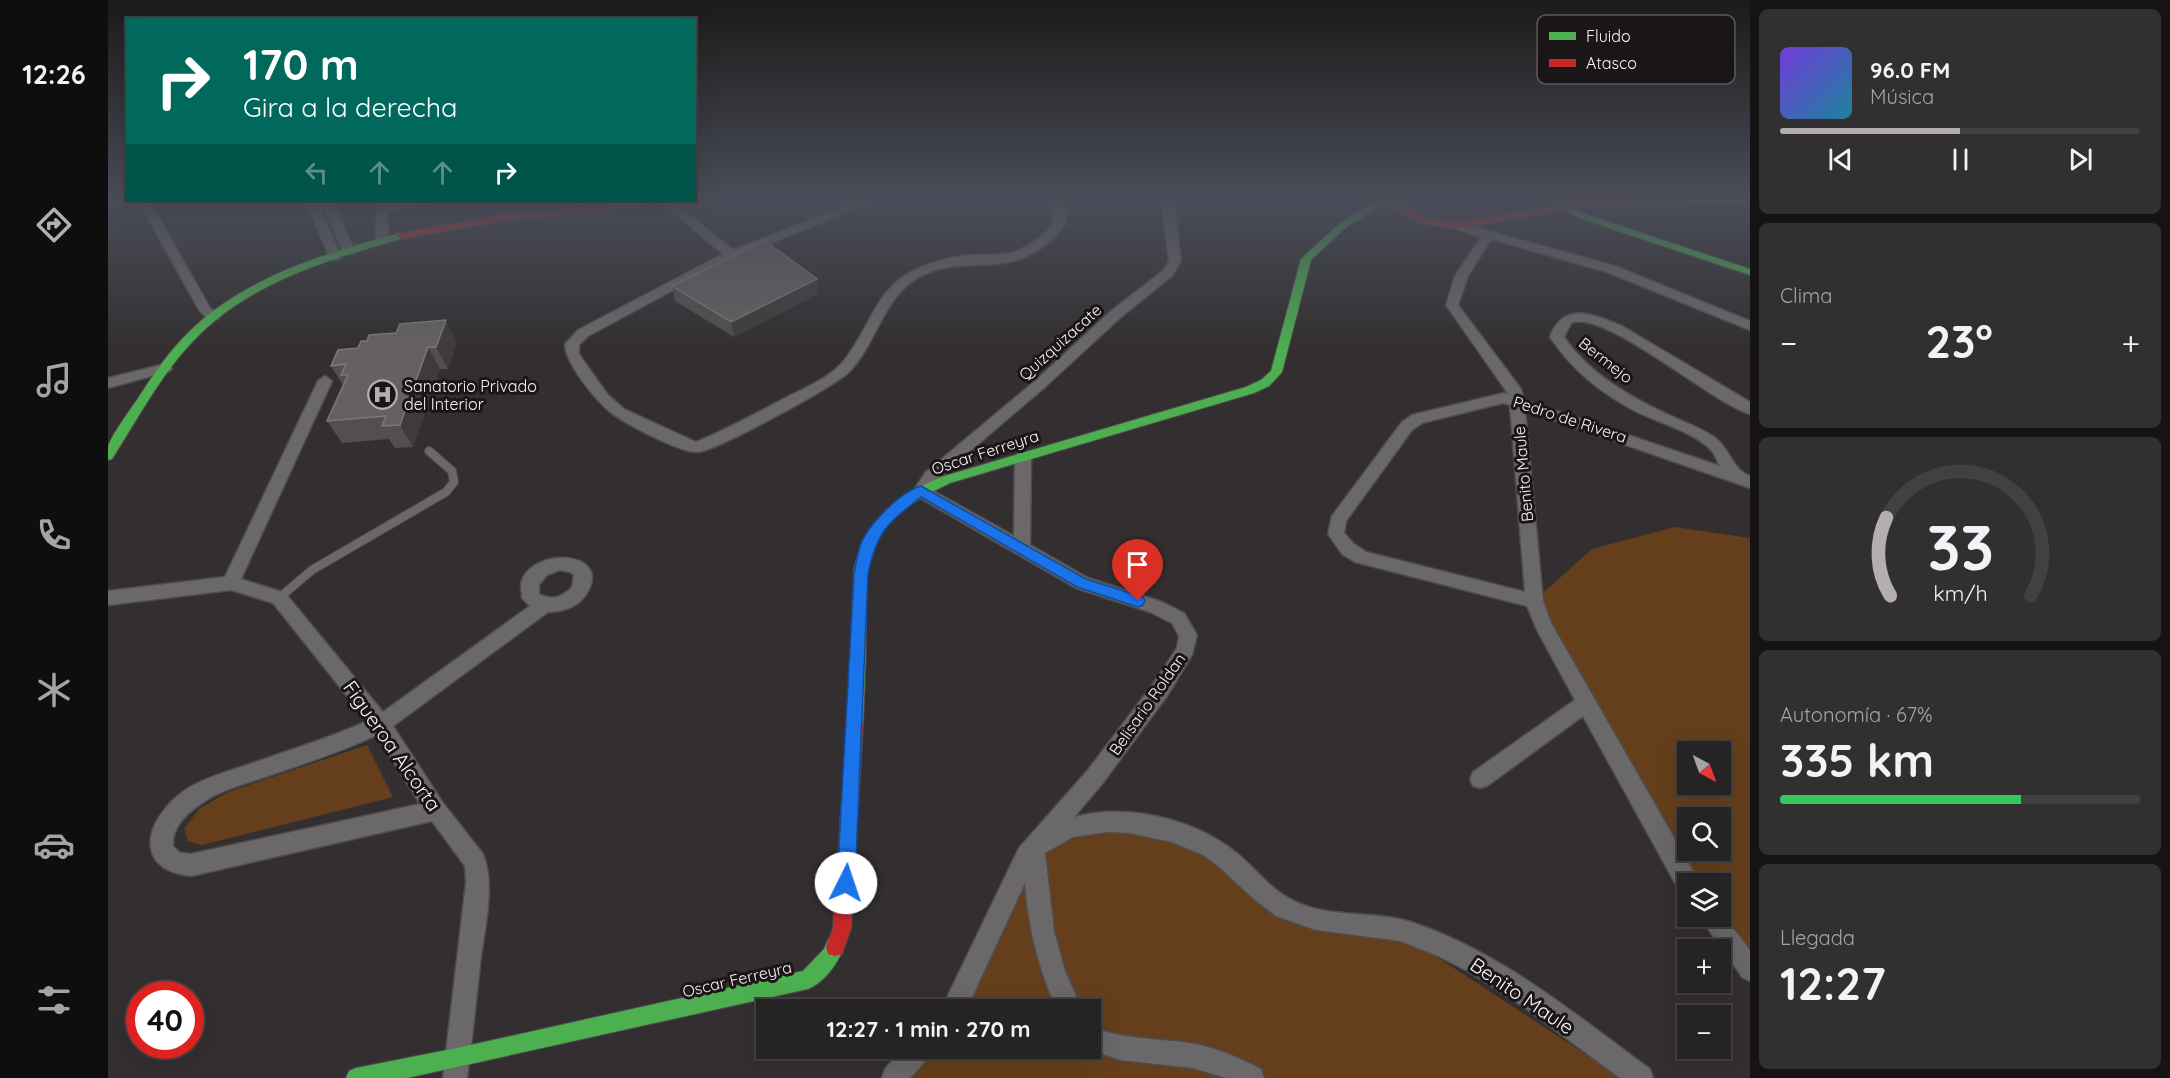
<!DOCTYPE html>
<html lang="es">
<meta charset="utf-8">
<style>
:root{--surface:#262324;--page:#322f31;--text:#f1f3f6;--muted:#a4a4a6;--line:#424041;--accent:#b3aeaf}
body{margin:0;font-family:Quicksand,sans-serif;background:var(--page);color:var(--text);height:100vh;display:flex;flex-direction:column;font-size:22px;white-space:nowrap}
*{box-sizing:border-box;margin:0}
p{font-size:20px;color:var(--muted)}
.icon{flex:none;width:33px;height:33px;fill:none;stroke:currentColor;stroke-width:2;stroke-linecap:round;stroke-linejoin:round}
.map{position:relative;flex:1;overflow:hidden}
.details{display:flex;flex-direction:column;gap:9px;padding:9px;background:#151314;width:420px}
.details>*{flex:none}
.banner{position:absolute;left:18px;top:18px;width:570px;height:183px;border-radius:0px;box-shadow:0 6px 24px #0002,0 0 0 2px var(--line);background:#00695c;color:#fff;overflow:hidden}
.needle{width:39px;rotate:139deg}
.buttons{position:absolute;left:1569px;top:741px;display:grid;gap:12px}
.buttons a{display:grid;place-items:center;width:54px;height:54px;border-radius:0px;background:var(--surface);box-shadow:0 6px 24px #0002,0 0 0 2px var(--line);font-size:30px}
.speed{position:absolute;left:18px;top:981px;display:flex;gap:12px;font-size:30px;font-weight:700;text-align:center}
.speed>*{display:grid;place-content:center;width:78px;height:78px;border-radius:50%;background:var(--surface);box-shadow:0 6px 24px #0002,0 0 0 2px var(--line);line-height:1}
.speed .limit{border:9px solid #d22;background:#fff;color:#111}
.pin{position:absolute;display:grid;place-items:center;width:51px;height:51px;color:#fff;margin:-62px -26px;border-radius:50% 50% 50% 0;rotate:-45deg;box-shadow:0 0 6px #0007}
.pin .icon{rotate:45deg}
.me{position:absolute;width:66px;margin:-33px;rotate:4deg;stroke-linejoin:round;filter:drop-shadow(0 0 4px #0008)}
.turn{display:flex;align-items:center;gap:21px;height:126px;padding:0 18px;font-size:27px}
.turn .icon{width:78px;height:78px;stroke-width:2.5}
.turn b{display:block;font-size:42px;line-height:51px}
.lanes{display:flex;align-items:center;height:57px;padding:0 18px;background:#0003;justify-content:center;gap:30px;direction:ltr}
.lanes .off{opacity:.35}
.big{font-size:45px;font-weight:700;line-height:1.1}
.details .widget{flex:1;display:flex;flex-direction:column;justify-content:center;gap:9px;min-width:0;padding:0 21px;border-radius:9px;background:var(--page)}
.details .dial{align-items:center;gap:0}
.dial svg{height:156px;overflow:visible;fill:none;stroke:var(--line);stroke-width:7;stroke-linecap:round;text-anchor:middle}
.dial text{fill:var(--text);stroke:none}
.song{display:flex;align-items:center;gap:18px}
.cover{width:72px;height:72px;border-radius:9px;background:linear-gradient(135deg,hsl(260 70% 55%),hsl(190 70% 35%))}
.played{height:6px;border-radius:3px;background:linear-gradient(90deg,var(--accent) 50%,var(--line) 50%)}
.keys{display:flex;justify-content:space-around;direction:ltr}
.heat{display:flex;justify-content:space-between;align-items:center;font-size:33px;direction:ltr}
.charge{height:9px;border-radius:4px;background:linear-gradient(90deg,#34c759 67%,var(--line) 0)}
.trip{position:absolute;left:648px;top:999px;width:345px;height:60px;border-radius:0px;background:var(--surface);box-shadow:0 6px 24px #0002,0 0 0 2px var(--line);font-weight:700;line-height:60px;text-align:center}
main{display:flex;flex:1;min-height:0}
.tabs{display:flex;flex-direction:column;width:108px;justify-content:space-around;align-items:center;background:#0f0e0e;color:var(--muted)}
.tabs .icon{width:42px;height:42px}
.tabs .on{color:var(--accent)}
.tabs b{font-size:27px;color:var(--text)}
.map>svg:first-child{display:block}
</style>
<main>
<nav class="tabs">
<b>12:26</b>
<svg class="icon on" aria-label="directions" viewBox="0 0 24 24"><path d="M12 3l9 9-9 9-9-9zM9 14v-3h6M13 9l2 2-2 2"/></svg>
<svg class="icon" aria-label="music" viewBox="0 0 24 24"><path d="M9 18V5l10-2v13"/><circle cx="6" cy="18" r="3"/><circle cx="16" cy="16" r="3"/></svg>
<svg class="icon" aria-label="phone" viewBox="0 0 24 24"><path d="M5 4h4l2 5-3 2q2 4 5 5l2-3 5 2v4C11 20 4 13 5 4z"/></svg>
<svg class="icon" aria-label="climate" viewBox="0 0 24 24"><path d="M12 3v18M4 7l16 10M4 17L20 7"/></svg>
<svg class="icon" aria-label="car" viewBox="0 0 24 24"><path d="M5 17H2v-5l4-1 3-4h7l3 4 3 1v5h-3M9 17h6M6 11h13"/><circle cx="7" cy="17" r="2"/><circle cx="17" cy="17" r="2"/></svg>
<svg class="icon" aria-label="filters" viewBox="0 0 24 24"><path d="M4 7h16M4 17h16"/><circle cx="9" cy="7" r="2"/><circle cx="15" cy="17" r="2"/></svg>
</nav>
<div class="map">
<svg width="1642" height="1078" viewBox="0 0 1642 1078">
<rect width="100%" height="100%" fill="#332f30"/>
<!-- green -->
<path fill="#653f1b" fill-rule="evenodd" d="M1567,527L1642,538V969L1612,916V884L1580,883L1426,601L1484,549ZM1580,752H1612V784H1580ZM1580,818H1612V850H1580Z
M259,745L285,797L94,845L80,841L76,829L91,809L120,792Z
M1029,824L1116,856L1175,907L1283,927L1514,1078H786L812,1049L982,1048V1010L845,1009L926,848Z"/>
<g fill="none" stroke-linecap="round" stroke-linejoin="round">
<defs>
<path id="lane" d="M171,598L204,570L338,492L346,482L344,471L321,451"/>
<path id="street" d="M10,198L25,200L0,208V201Z
M758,198H774L621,260L480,336L471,345V354L500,395L516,409L588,442C619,429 649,413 679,397C697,388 719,379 733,364C758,337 767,291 801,273C817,264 835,259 853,256C887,252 902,261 931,238C947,226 947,217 945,198H957C957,204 959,211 959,216C956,237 923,257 905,261C872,269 840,259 808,279C775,299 768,344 742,371C728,386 611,449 591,452C574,454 514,422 501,411C486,398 457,363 457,344L470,330L615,254L555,204V200H563L625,250Z
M1053,198H1065L1073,260L1065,275L1013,317L937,387L827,481L822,489L906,536L907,457L910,453H920L923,457L922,545L980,578L1054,602L1076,613L1089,635L1084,655L1059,696L994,784L966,817C1018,803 1084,818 1126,851C1147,867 1162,890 1186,901C1222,919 1268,910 1306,923C1394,953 1468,1015 1542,1069L1545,1078H1512L1416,1007L1360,971L1330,956L1292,941L1208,930L1168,916L1146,899L1110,866L1095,855L1064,842L1021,833L1000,832L965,837L937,853L946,931L957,971L974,1010H949C931,970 920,927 917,883L858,1010H833L911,848L980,770L1045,684L1069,648L1071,636L1064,623L1042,612L968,588L807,495L805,491L817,473L927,381L1003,311L1056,270L1061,260Z
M30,200H41L102,308L112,316L110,319H100L91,310Z
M197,200H208L233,256L231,259L227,260L221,256Z
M212,200H223L247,251L245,254H237L235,251Z
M268,200H279L280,205L309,200H329L327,202L280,212V241L274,245L268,241Z
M1348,222L1507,266L1642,321V330L1499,272L1383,239L1360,276L1350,305L1413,389L1416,400L1612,466C1609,461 1607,454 1603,450C1588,433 1549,422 1529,412C1493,393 1465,371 1442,337C1455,300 1487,315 1514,326L1642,402V414C1603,403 1497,309 1463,323L1456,337C1482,374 1520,396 1561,415C1576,422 1593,428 1606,437C1622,448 1624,470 1642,476V488L1417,410L1435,601L1443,623L1588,876L1591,884H1580V895L1572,892L1475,716L1379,786L1372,788L1365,786L1362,779L1365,772L1467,700L1429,630L1419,606L1247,562L1234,554L1220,534L1224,516L1294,422L1304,415L1396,393L1401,395L1338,305L1347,276L1373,237L1344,228V224ZM1395,403L1402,405L1417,592L1258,552L1246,544L1236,533L1238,521L1304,430L1314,423Z
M57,364L62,365L64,368L62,371L0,388V378Z
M217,376L224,381L133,579L177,593L275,712L422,606L414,598C414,594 413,588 413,584C422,545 509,550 477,596C469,607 454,612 440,612L285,726L335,803L375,854C388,886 376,930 372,964C368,1002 364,1040 359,1078H335L358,883L357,866L324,821L83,876C68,874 52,870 45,855C34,829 62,799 82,787C103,775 128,769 151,761C187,748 224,737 259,721L165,603L123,590L0,605V591L117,577L210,381ZM452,570L462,572L466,575L464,587C454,597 445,601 431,594V585L439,575ZM269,735L312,804L83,854L72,853L65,846C64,827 78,814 94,803C112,790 136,784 157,777C195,764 233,752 269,735Z
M1612,912L1642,950V981L1634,977L1591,916H1612Z
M982,1026C1013,1039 1042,1038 1074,1042C1102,1045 1128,1056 1153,1069L1156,1078H1118L1085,1068L1012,1060L978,1048H982Z
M795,1048H824L821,1057L802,1078H774L777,1069Z"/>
<path id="fast" d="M1272,198L1281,200L1237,228L1203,260L1174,372L1161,386L1146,393L842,483C815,496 786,511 770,537C754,565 759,602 758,632C758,663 756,693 755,724L753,729L747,731L741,729L739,724L746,569C757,518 789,497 833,477L1138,387L1153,380L1163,371L1193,259L1231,224Z
M1642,198V204L1534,206L1529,203L1534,200Z
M1456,204L1480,215L1642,269V275L1474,219L1453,209V205Z
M293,233L296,234V238C225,258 145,281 91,335C55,370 31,417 4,459L0,460C0,456 0,451 0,447C3,436 22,410 29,400C45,375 61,351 82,331C137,277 220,252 293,233Z
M727,938L734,940L736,947C730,963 717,982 700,989L299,1078H238L241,1071L248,1068L349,1048L695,971L716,949L720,940Z"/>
<path id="jam" d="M1269,198H1281L1319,219L1348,223L1472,201L1534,200L1539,203L1534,206L1472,207L1348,229L1313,223Z
M550,200H578L573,203L394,221L293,239L288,236L293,233L394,215Z
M747,717L753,719L755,724L743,928L734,954L727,956L720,954L718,947L725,928L739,724L741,719Z"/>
</defs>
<!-- lane casing -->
<use href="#lane" stroke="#4f4c4d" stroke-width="10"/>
<!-- street casing -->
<use href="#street" stroke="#4f4c4d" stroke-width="3"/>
<!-- fast casing -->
<use href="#fast" stroke="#4f4c4d" stroke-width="2"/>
<!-- jam casing -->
<use href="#jam" stroke="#4f4c4d" stroke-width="2"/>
<!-- lane -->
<use href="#lane" stroke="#6b6869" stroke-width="8"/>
<!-- street -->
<use href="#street" fill="#6b6869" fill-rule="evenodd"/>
<!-- fast -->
<use href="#fast" fill="#4caf50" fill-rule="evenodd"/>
<!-- jam -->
<use href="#jam" fill="#c62828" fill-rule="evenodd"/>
</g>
<!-- wall -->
<path fill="#534f4f" d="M709,279L710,294L626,337L567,301L564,286Z
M288,333L349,342L340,369H332L305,447L287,448L281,439L234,443L219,421L235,385L223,366L250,348L259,341Z"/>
<!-- shaded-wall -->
<path fill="#3f3b3b" d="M709,279L710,294L626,337L623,322Z
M338,320L349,342L340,369L328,347Z
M320,347L332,369L305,447L292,425Z"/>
<!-- building -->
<path fill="#656161" stroke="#7c7878" stroke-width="1.5" d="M657,241L709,279L623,322L564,286Z
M338,320L328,347H320L292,425L274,426L278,416L219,421L240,375H233L238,364L223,366L230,350L250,348L253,341H259L261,335L288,333L292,324Z"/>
<!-- sky -->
<linearGradient id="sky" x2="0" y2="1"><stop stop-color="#1c1a1a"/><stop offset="0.57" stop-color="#4a4d59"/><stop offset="1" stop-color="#4a4d59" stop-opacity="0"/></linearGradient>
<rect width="1642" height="349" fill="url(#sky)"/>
<!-- route -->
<path fill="#1a73e8" stroke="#114b97" stroke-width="1.5" d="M813,486L978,579L1035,597L1037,601L1035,605L1030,607L969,587L813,497C779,524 769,531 760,574L747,883L745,889L738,892L732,889L729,883L746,574C748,565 749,555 752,546C759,526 792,492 813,486Z"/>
<!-- icons -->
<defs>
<symbol id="hospital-ring" viewBox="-11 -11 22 22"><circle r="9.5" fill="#1a1617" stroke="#b3aeaf" stroke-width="1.5"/><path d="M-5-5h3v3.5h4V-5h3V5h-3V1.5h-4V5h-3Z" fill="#b3aeaf"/></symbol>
</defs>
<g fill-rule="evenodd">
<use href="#hospital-ring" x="258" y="378" width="33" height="33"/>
</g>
<g text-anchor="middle" stroke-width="6" stroke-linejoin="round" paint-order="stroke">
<!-- street labels -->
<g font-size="16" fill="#f8f2f4" stroke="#1a1617">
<text transform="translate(952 342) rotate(-42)" y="6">Quizquizacate</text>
<text transform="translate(1498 360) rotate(38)" y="6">Bermejo</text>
<text transform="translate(1462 419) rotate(18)" y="6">Pedro de Rivera</text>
<text transform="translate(877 452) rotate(-18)" y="6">Oscar Ferreyra</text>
<text transform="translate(1415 474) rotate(-95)" y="6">Benito Maule</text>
<text transform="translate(1039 704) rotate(-55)" y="6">Belisario Roldan</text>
<text transform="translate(629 979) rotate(-13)" y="6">Oscar Ferreyra</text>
</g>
<!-- poi labels -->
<g font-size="16" fill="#f8f2f4" stroke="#1a1617" text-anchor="start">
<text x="296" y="392">Sanatorio Privado<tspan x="296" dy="18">del Interior</tspan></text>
</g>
<!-- near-street labels -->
<g font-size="20" fill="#f8f2f4" stroke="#1a1617">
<text transform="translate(284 746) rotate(55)" y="7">Figueroa Alcorta</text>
<text transform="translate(1414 996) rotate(34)" y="7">Benito Maule</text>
</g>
</g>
<!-- legend -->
<rect x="1429" y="15" width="198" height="69" rx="9" fill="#1a1617" stroke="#5d5859" stroke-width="1.5"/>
<rect x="1441" y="32" width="27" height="8" fill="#4caf50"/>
<rect x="1441" y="59" width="27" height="8" fill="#c62828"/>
<g font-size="16" fill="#f8f2f4">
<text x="1478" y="42">Fluido</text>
<text x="1478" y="69">Atasco</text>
</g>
</svg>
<div class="buttons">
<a><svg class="needle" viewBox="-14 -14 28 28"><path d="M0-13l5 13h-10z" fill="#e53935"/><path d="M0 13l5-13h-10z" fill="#a4a4a6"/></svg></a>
<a><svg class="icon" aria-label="search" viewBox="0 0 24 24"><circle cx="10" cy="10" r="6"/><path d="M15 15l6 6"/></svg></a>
<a><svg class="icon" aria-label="layers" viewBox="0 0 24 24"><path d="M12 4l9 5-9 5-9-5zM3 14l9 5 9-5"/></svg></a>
<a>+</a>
<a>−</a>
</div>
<div class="speed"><div class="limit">40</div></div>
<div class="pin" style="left:1030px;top:601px;background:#d93025"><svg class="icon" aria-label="arrive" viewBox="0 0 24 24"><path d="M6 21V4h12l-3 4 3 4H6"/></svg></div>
<svg class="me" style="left:738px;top:883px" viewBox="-20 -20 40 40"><circle r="19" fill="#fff"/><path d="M0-13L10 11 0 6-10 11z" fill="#1a73e8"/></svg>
<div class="trip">12:27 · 1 min · 270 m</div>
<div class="banner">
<div class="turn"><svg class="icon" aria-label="right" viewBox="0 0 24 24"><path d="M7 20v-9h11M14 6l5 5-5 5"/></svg><div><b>170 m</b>Gira a la derecha</div></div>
<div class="lanes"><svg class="icon off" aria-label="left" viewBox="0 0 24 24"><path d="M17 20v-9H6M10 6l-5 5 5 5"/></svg><svg class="icon off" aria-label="ahead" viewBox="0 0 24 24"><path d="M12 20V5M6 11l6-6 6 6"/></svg><svg class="icon off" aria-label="ahead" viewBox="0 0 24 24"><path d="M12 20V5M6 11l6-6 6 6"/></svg><svg class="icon" aria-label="right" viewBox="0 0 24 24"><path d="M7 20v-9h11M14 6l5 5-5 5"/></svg></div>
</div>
</div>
<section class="details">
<div class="widget">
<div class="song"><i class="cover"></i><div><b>96.0 FM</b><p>Música</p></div></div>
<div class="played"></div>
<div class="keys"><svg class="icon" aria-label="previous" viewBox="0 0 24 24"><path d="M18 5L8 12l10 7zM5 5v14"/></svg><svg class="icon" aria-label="pause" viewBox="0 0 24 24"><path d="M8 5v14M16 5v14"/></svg><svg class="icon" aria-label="next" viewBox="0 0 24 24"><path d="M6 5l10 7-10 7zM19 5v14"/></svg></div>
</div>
<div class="widget"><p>Clima</p>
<div class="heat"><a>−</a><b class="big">23°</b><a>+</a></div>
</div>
<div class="widget dial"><svg viewBox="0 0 100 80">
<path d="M14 69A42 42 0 1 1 86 69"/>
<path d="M14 69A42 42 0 0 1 12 29" stroke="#b3aeaf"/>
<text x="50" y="56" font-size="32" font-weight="700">33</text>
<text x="50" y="72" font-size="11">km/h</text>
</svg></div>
<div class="widget"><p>Autonomía · 67%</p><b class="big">335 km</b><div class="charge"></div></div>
<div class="widget"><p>Llegada</p><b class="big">12:27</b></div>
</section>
</main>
